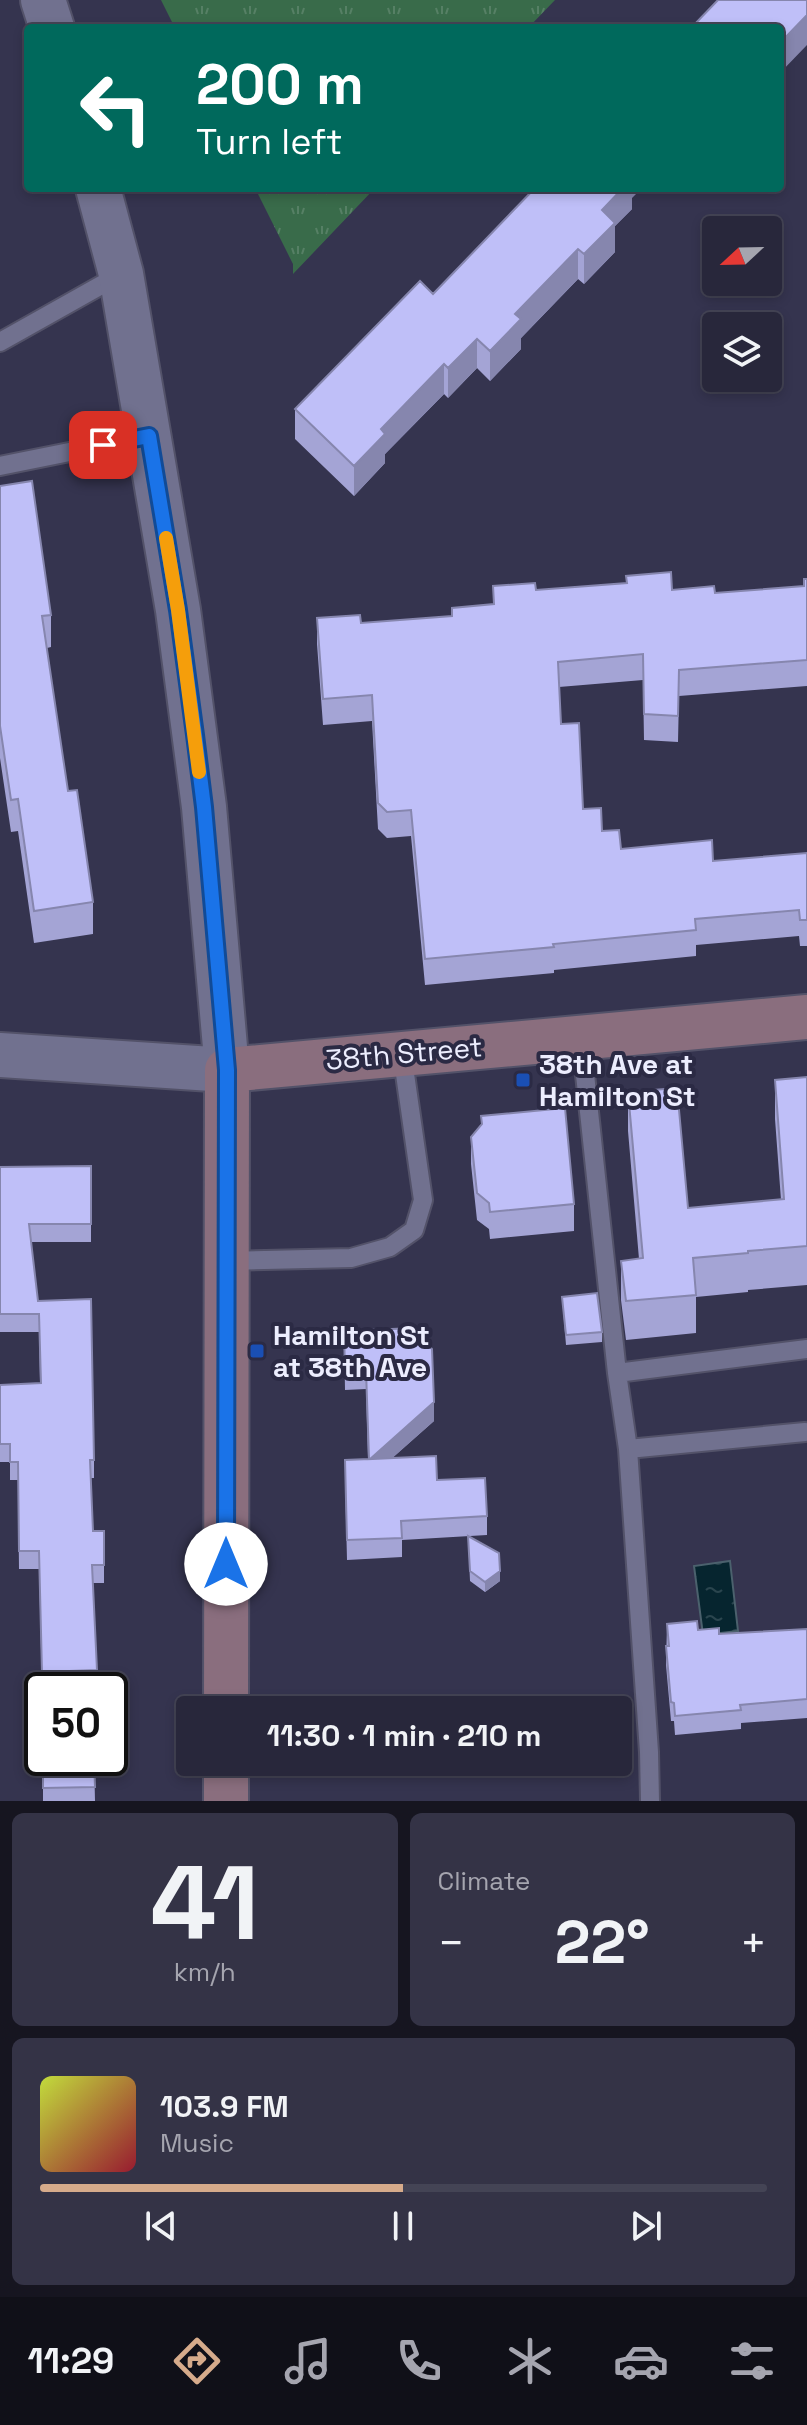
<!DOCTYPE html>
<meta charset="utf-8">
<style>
:root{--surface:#28273b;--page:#343346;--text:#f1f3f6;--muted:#a5a5af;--line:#445;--accent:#d6ab8b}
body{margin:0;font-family:"Space Grotesk",sans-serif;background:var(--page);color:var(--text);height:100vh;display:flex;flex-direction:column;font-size:30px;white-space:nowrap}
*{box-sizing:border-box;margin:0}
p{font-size:26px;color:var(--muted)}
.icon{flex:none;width:44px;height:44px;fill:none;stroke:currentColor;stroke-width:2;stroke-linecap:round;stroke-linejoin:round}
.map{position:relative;height:1801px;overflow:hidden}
.drawer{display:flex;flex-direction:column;gap:12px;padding:12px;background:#161520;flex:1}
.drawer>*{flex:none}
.top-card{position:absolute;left:24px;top:24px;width:760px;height:168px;border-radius:8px;box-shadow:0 4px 12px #0003,0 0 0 2px var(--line);background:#00695c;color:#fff;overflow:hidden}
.needle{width:52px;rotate:248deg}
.tools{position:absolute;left:702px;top:216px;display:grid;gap:16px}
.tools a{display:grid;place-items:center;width:80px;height:80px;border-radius:8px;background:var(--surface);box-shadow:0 4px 12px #0003,0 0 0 2px var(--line);font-size:40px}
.speed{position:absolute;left:24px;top:1672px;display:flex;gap:16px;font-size:40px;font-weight:700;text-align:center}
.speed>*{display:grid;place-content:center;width:104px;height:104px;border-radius:50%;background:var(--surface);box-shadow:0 4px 12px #0003,0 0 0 2px var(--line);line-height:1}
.speed .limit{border:4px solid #111;border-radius:12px;background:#fff;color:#111}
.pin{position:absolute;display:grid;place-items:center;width:68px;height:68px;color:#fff;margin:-34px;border-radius:16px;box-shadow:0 4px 12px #0006}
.me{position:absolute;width:88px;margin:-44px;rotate:0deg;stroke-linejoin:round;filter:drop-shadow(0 0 6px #0008)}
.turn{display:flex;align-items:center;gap:28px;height:168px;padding:0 40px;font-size:36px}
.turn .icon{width:104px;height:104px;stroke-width:2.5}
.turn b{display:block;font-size:56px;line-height:68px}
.big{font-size:60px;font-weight:600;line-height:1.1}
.drawer .card{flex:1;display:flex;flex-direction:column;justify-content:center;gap:12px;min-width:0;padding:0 28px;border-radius:12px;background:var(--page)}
.drawer .dial{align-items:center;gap:0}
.dial b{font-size:104px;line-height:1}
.song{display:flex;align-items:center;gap:24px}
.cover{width:96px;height:96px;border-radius:12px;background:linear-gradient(135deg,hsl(70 70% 55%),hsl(350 70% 35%))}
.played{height:8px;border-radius:4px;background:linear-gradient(90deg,var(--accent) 50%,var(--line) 50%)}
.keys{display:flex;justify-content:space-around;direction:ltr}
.heat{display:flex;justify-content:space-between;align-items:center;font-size:44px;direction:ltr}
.drawer .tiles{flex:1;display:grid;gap:12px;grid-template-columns:1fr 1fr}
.card:last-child{grid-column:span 2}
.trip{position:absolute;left:176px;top:1696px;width:456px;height:80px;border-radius:8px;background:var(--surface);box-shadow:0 4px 12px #0003,0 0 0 2px var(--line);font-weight:600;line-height:80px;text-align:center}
.tabs{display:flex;height:128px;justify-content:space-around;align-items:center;background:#101018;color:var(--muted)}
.tabs .icon{width:56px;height:56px}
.tabs .active{color:var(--accent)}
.tabs b{font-size:36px;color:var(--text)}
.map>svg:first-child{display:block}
</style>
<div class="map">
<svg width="807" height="1801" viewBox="0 0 807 1801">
<defs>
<pattern id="park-tufts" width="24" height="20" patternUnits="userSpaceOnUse" patternTransform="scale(2)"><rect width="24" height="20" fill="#396b4a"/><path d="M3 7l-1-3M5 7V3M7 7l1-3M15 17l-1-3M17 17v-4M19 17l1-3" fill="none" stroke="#568065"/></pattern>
<pattern id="water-ripples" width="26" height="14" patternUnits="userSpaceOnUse" patternTransform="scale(2)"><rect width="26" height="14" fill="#06252f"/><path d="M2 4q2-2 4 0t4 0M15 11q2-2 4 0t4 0" fill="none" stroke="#2a454e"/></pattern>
</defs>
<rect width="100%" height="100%" fill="#35344f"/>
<!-- park -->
<path fill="url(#park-tufts)" d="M161,0H555L528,28H175Z
M255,188H375L293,274V264Z"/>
<!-- water -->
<path fill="url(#water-ripples)" stroke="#4b616d" stroke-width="2" d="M730,1561L738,1631L703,1635L694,1566Z"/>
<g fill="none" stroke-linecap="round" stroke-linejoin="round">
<defs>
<path id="service" d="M0,342L121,274
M0,466L149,436
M581,1037L617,1373L628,1449
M227,1261L351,1258L390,1247L414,1230L423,1200L402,1053
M617,1373L807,1349
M650,1801L649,1752L628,1449L805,1432"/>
<path id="tertiary" d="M43,0L52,28
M0,1055L227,1070L204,807L178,610L121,274L98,188"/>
<path id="secondary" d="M226,1710L227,1070L807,1017
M226,1801V1762"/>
</defs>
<!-- service casing -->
<use href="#service" stroke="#535269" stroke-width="22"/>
<!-- tertiary casing -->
<use href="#tertiary" stroke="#535269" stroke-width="48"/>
<!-- secondary casing -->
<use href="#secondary" stroke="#535269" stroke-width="48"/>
<!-- service -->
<use href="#service" stroke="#71718f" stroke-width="18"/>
<!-- tertiary -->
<use href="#tertiary" stroke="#71718f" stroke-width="44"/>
<!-- secondary -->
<use href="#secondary" stroke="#8a6e7e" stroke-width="44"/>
</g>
<!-- wall -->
<path fill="#a4a4d5" d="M632,198V209L615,226V252L584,284L578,279L521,338V349L490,381L477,368L448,398L444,394L385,454V463L354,496L295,439V409L433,294Z
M0,486L51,615V647L47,648L68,791L93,902V934L34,943L18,831L11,832L0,758Z
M626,576L672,590L715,593L804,586V579H807V686L679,696L678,742L644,740L643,680L559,687L561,724L583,809L602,831L621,849L713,861L807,853V946H800L799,936L696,945V956L554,970V973L425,985L411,836L387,838L378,829L372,721L323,725L317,644V618L361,623L452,616L493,605V586L536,590L626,583Z
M807,1077V1285L748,1290V1292L696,1297V1333L626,1340L621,1300V1261L639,1259L628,1131V1092L688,1208L781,1200L775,1119V1080Z
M481,1116L574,1204V1231L490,1239L489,1229L477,1220L471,1164V1137L481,1125Z
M91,1166V1242H31L38,1301L94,1460V1478H91L93,1531H104V1583H93L97,1689L42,1691L39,1569H19L18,1480H10V1462H0V1385L40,1383L39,1332H0V1167Z
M562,1297L602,1332V1342L566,1345Z
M344,1331L434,1421L392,1458L437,1480L487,1516V1535L402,1540V1557L347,1560L345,1479L368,1459L366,1389L345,1390Z
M468,1536L500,1581L485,1592L470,1581Z
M667,1624L719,1634L807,1629V1718L741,1723V1729L675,1735L674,1721H671L666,1665Z
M43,1758H94L95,1801H43Z"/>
<!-- shaded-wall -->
<path fill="#8686ae" d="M807,15V45L780,73V43Z
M623,188H642L632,198V209L615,226V252L584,284V254L602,210Z
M578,249V279L521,338V349L490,381V351L515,314Z
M477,339V368L448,398V368Z
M444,364V394L385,454V463L354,496V466L381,429Z
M434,1402V1421L370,1478V1459Z
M500,1571V1581L485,1592V1582Z"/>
<!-- building -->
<path fill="#bfbff8" stroke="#8686ae" stroke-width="2" d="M718,0H807V15L780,43V28H691Z
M535,188H623L602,210L615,223L584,254L578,249L515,314L521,319L490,351L477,339L448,368L444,364L381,429L385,434L354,466L295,409L420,281L433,294Z
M32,481L51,615L42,616L68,791L77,790L93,902L34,911L18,799L11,800L0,726V486Z
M671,572L672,590L714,586L715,593L804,586V579H807V660L679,670L678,716L644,714L643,654L558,662L561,724L579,723L583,809L601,808L602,831L619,830L621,849L712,840L713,861L807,853V920H800L799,910L695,919L696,930L553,944L554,947L425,959L411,810L387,812L378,803L372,695L323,699L317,618L360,615L361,623L452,616V608L494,604L493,586L535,583L536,590L627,583L626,576Z
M807,1077V1246L748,1251V1253L693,1258L696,1295L626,1301L621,1261L643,1258L628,1092L677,1088L688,1208L784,1199L775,1080Z
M565,1108L574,1204L490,1212L489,1203L477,1193L471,1137L482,1124L481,1116Z
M91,1166V1224H29L38,1301L91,1299L94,1460H90L93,1531H104V1565H92L97,1670L42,1672L39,1551H19L18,1462H10V1444H0V1385L41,1383L39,1314H0V1167Z
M597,1293L602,1332L566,1335L562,1297Z
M415,1328L432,1349L434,1402L370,1459L436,1456L437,1480L485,1478L487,1516L401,1521L402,1538L347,1540L345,1460L369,1459L366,1370L345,1371L344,1331Z
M468,1536L499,1553L500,1571L485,1582L470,1571Z
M697,1621L698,1630L719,1628V1634L807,1629V1699L740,1705L741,1710L675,1716L674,1703L671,1702L666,1646H669L667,1624Z
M43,1758H94L95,1787L43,1788Z"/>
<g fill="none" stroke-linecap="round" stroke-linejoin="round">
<defs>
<path id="route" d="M103,445L149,436L178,610L195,735L204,807L227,1070L226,1564"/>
</defs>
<!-- route casing -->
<use href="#route" stroke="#114b97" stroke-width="20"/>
<!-- route -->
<use href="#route" stroke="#1a73e8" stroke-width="14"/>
<!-- slow -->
<path stroke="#f59e0b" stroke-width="14" d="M166,538L178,610L199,772"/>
</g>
<!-- markers -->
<g fill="#1a4fb4" stroke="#2b2a44" stroke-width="3">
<rect x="515" y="1072" width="16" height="16" rx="4"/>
<rect x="249" y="1343" width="16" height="16" rx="4"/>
</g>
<g text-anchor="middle" stroke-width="8" stroke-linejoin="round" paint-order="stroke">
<!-- street labels -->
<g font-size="28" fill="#ecedfe" stroke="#2b2a44">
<text transform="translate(404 1053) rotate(-5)" y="10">38th Street</text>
</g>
<!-- poi labels -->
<g font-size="28" font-weight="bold" fill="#ecedfe" stroke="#2b2a44" text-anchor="start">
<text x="539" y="1074">38th Ave at<tspan x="539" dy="32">Hamilton St</tspan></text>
<text x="273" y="1345">Hamilton St<tspan x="273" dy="32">at 38th Ave</tspan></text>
</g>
</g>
</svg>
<div class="tools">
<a><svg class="needle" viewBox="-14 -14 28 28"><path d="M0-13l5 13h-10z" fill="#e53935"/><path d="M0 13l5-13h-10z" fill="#a5a5af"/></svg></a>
<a><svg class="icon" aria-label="layers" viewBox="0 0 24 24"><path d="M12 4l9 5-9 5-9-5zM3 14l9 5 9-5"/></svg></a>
</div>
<div class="speed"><div class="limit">50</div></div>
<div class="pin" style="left:103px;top:445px;background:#d93025"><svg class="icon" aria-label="arrive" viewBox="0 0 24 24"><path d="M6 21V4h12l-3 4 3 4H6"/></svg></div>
<svg class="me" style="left:226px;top:1564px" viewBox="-20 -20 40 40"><circle r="19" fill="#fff"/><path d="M0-13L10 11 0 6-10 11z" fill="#1a73e8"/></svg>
<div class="trip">11:30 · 1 min · 210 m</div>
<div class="top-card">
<div class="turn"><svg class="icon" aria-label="left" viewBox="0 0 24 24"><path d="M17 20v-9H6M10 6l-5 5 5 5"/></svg><div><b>200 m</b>Turn left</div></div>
</div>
</div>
<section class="drawer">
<div class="tiles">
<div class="card dial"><b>41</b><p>km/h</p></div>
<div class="card"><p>Climate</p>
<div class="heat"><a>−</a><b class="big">22°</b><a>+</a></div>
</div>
<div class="card">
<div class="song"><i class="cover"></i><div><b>103.9 FM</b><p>Music</p></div></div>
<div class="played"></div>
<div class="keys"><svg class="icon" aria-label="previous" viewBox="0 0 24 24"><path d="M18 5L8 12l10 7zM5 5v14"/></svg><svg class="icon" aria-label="pause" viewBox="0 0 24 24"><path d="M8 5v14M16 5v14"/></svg><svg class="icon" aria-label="next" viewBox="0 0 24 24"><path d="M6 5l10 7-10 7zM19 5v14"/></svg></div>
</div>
</div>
</section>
<nav class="tabs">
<b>11:29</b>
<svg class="icon active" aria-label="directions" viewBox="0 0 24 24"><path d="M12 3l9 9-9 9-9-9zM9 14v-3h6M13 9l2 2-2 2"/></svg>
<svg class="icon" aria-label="music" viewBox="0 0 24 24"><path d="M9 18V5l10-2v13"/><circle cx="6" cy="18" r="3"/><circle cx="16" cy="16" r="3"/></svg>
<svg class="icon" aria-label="phone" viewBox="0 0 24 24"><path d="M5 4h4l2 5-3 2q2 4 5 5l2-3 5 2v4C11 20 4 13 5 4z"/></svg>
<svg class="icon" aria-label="climate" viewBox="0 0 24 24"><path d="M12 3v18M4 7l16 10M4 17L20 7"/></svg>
<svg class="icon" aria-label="car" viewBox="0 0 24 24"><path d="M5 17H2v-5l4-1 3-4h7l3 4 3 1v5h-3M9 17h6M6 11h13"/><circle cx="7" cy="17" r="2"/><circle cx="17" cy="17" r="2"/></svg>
<svg class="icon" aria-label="filters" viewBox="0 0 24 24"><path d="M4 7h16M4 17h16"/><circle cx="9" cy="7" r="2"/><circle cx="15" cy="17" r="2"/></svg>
</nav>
